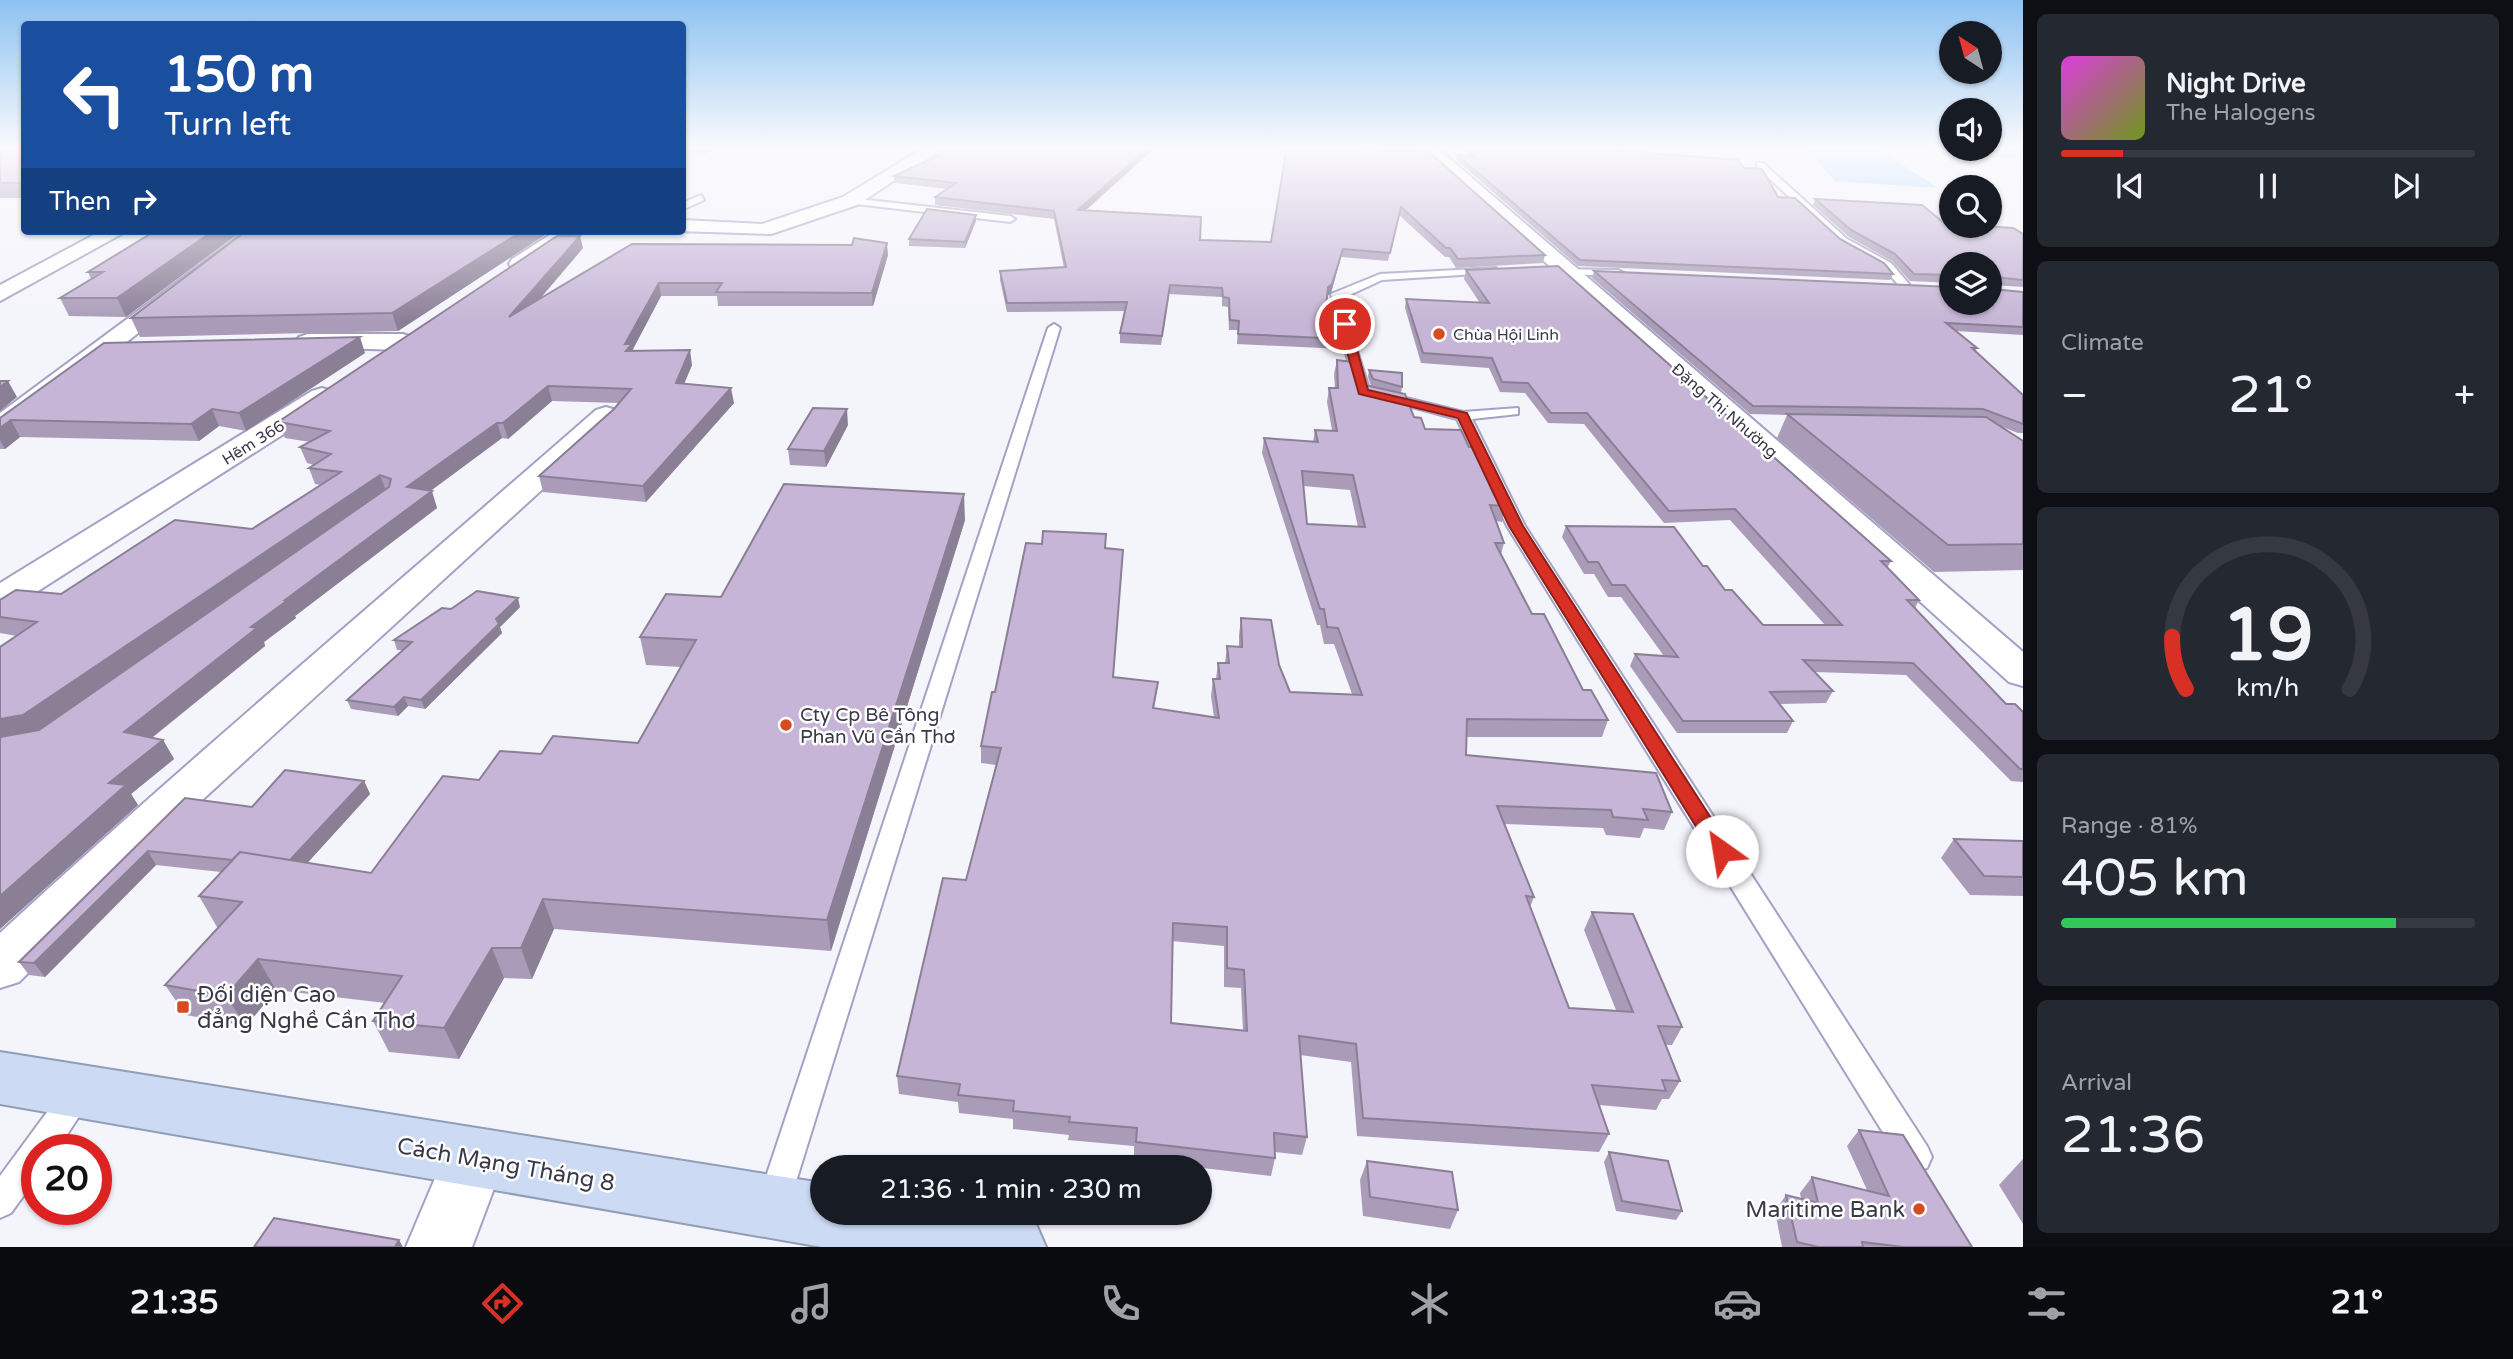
<!DOCTYPE html>
<meta charset="utf-8">
<style>
:root{--surface:#171b24;--page:#242831;--text:#f1f3f6;--muted:#9ea1a6;--line:#363941;--accent:#d93025}
body{margin:0;font-family:"Varela Round",sans-serif;background:var(--page);color:var(--text);height:100vh;display:flex;flex-direction:column;font-size:26px;white-space:nowrap}
*{box-sizing:border-box;margin:0}
p{font-size:23px;color:var(--muted)}
.icon{flex:none;width:38px;height:38px;fill:none;stroke:currentColor;stroke-width:2;stroke-linecap:round;stroke-linejoin:round}
.map{position:relative;flex:1;overflow:hidden}
.sheet{display:flex;flex-direction:column;gap:14px;padding:14px;background:#0d0f14;width:490px}
.sheet>*{flex:none}
.guide{position:absolute;left:21px;top:21px;width:665px;height:214px;border-radius:7px;box-shadow:0 2px 5px #0004;background:#1a4fa0;color:#fff;overflow:hidden}
.needle{width:46px;rotate:324deg}
.buttons{position:absolute;left:1939px;top:21px;display:grid;gap:14px}
.buttons a{display:grid;place-items:center;width:63px;height:63px;border-radius:50%;background:var(--surface);box-shadow:0 2px 5px #0004;font-size:35px}
.speed{position:absolute;left:21px;top:1134px;display:flex;gap:14px;font-size:35px;font-weight:700;text-align:center}
.speed>*{display:grid;place-content:center;width:91px;height:91px;border-radius:50%;background:var(--surface);box-shadow:0 2px 5px #0004;line-height:1}
.speed .limit{border:10px solid #d22;background:#fff;color:#111}
.pin{position:absolute;display:grid;place-items:center;width:60px;height:60px;color:#fff;margin:-30px;border:4px solid #fff;border-radius:50%;box-shadow:0 2px 7px #0007}
.me{position:absolute;width:77px;margin:-38px;rotate:328deg;stroke-linejoin:round;filter:drop-shadow(0 0 5px #0008)}
.turn{display:flex;align-items:center;gap:24px;height:147px;padding:0 28px;font-size:32px}
.turn .icon{width:91px;height:91px;stroke-width:2.5}
.turn b{display:block;font-size:49px;line-height:60px}
.then{display:flex;align-items:center;height:66px;padding:0 28px;background:#0003;gap:14px;font-size:26px}
.big{font-size:52px;font-weight:600;line-height:1.1}
.sheet .tile{flex:1;display:flex;flex-direction:column;justify-content:center;gap:10px;min-width:0;padding:0 24px;border-radius:10px;background:var(--page)}
.sheet .dial{align-items:center;gap:0}
.dial svg{height:182px;overflow:visible;fill:none;stroke:var(--line);stroke-width:7;stroke-linecap:round;text-anchor:middle}
.dial text{fill:var(--text);stroke:none}
.song{display:flex;align-items:center;gap:21px}
.cover{width:84px;height:84px;border-radius:10px;background:linear-gradient(135deg,hsl(300 70% 55%),hsl(80 70% 35%))}
.played{height:7px;border-radius:4px;background:linear-gradient(90deg,var(--accent) 15%,var(--line) 15%)}
.keys{display:flex;justify-content:space-around;direction:ltr}
.heat{display:flex;justify-content:space-between;align-items:center;font-size:38px;direction:ltr}
.charge{height:10px;border-radius:5px;background:linear-gradient(90deg,#34c759 81%,var(--line) 0)}
.trip{position:absolute;left:810px;top:1155px;width:402px;height:70px;border-radius:35px;background:var(--surface);box-shadow:0 2px 5px #0004;font-weight:600;line-height:70px;text-align:center}
.menu{display:flex;height:112px;justify-content:space-around;align-items:center;background:#090b0e;color:var(--muted)}
.menu .icon{width:49px;height:49px}
.menu .active{color:var(--accent)}
.menu b{font-size:32px;color:var(--text)}
main{display:flex;flex:1;min-height:0}
.map>svg:first-child{display:block}
</style>
<main>
<div class="map">
<svg width="2023" height="1247" viewBox="0 0 2023 1247">
<rect width="100%" height="100%" fill="#f4f4fb"/>
<!-- water -->
<path fill="#a6d8fe" d="M1804,147H1852L1883,152L1938,188L1835,181Z
M1872,147H2023V160V159Z"/>
<g fill="none" stroke-linecap="round" stroke-linejoin="round">
<defs>
<path id="service" d="M1757,163H1763L1847,239L1891,263L1909,284V288H1901L1883,267L1839,243L1757,167Z
M701,195L704,200L682,210V203Z
M850,198L1010,216L1015,219L1010,222L847,203Z
M1496,268V272L1492,273L1382,280L1341,299L1369,389L1463,412L1518,408V414L1472,419L1525,526L1927,1146L1932,1157L1927,1168L1916,1172L1905,1168L1507,526L1457,419L1356,392L1331,294L1380,274Z
M1559,269L1618,270L1624,273L1618,276L1563,274L1557,271Z
M1054,324L1060,328L790,1201L785,1212L774,1217L763,1212L758,1201L1048,328Z
M78,1081L89,1085L93,1095L57,1150H37V1177L11,1213L0,1218V1176L67,1085Z"/>
<path id="minor" d="M925,147H945L857,205L771,234L677,231H682V220L762,224L843,197Z
M1418,147H1436L2023,652V686L2009,682Z
M101,231H127L0,301V285Z
M246,231H269L10,433L0,436V413Z
M556,231H580L528,269H512L509,264L512,259Z
M308,334H403L412,337L416,342L412,347L403,350L299,347L295,342L299,337Z
M322,388L332,391L336,397L332,403L13,607L0,610V583L312,391Z
M606,407L616,410L621,416L616,422L189,812L19,982L0,988V933C194,754 397,584 596,410Z
M474,1129L496,1138L505,1159L472,1247H406L452,1138Z"/>
<path id="trunk" d="M0,1052L822,1183V1213L1013,1214L1036,1224L1046,1247H822L0,1104Z"/>
</defs>
<!-- service casing -->
<use href="#service" stroke="#a3a2c5" stroke-width="4"/>
<!-- minor casing -->
<use href="#minor" stroke="#a3a2c5" stroke-width="4"/>
<!-- trunk casing -->
<use href="#trunk" stroke="#919cb6" stroke-width="4"/>
<!-- service -->
<use href="#service" fill="#fff" fill-rule="evenodd"/>
<!-- minor -->
<use href="#minor" fill="#fff" fill-rule="evenodd"/>
<!-- trunk -->
<use href="#trunk" fill="#ccdaf4" fill-rule="evenodd"/>
</g>
<!-- wall -->
<path fill="#aa9cb8" fill-rule="evenodd" d="M0,147H24V198H0Z
M682,147H719L705,154L682,151Z
M1156,147L1086,210L1200,240L1271,242L1356,148L1545,255L1543,263L1456,268L1449,257H1445L1399,215L1388,261L1341,257L1331,293L1327,296L1326,307L1343,339L1342,349L1237,344L1238,330H1229L1228,307L1222,306V297L1169,294L1161,345L1120,343V333L1125,311L1007,312L1000,280V271L1064,268L1054,219L935,205V197L947,189L895,183L894,176L940,155Z
M1466,147H1612L1614,150L1744,168L1778,197L1893,274L1890,280L1578,266L1456,160L1457,155L1468,156L1465,152Z
M1815,199L1944,223L2023,234V287L1992,285L1993,289L2023,292V335L1956,331L1977,348L1975,351L2023,395V433H2018L2000,426L2023,441V570L1934,572L1777,438L1787,415L1750,414L1592,278L1594,271L1990,303L1951,264V283L1910,281L1892,261L1849,237L1813,205Z
M976,221L965,248L909,246V239Z
M155,231L126,317L69,316L60,298L91,279L88,272Z
M551,231L398,331L140,337L131,318Z
M632,244L888,255L873,306H718L717,296H661L633,349L634,351L692,365L684,384L734,403L646,502L543,492L539,476L614,409L619,403L552,401L508,439L502,438L430,491L437,508L295,616L296,618L264,642L265,646L152,738L163,740L174,759L131,794L138,805L0,929V647L17,636L0,633V600L61,594L252,529L321,485L315,484L309,468L314,465L307,463L300,447L310,442L285,438L278,422L583,248L540,299Z
M1466,270L1891,561L1887,568L1919,600L1915,608L2006,704L2023,712V782L2011,781L1906,675L1815,672L1833,691L1826,703L1780,704L1793,721L1787,733H1677L1630,666L1635,654L1664,656L1621,597H1608L1594,574H1584L1562,537L1566,526L1703,566L1725,590L1763,625H1825L1730,520L1664,523L1584,424L1548,423L1525,393L1500,392L1489,368L1421,363L1405,308L1406,299L1480,303L1464,279Z
M365,353L246,431L219,426L199,441L20,437L5,449H0V418Z
M1337,360L1360,384L1371,386L1368,377L1369,370L1402,387L1401,393L1414,417L1425,429L1469,447L1506,506L1502,522L1496,521L1504,543L1501,554L1532,614L1583,690L1608,720L1602,737H1466V755L1672,812L1664,830L1644,828L1640,838L1606,835L1603,828L1505,824L1534,897L1530,907L1569,1008L1616,1010L1584,930L1592,912L1682,1027L1672,1045H1665L1680,1081L1669,1099H1662L1656,1110L1599,1105L1609,1134L1599,1152L1357,1136L1351,1062L1300,1055L1307,1137L1302,1155L1275,1152V1158L1271,1176L1134,1160V1146L1068,1140L1069,1135L1013,1129V1119L959,1113L958,1102L899,1094L897,1076L966,880L996,765L981,763V746L995,692L1105,548L1113,677L1158,682L1154,708L1214,717L1211,696L1213,679H1216L1218,663H1225L1227,646L1239,647V635L1241,618L1279,665L1290,692L1352,694L1334,644H1324L1320,625H1317L1262,453L1264,438L1313,442L1315,430H1332L1327,402L1329,388H1335L1334,374ZM1303,486L1350,490L1358,527L1307,524ZM1172,941L1224,946V987L1241,988L1243,1031L1171,1023Z
M848,425L826,467L790,465L788,449Z
M965,520L831,951L554,929L532,979L504,978L459,1059L389,1052L373,1021L385,1003L276,990L246,1026L186,1015L165,985L219,927H217L199,896L221,872L156,865L45,977L29,975L19,962L185,798L252,807L364,781L370,794L307,863L371,873L479,780L541,754L638,743L681,667L646,665L640,637L721,597Z
M520,607L500,627L502,633L425,709L408,706L398,716L351,709L347,700L402,650H397L394,640L451,609Z
M1954,839L2023,841V896L1970,895L1941,858Z
M1859,1130L1972,1247H1782L1775,1211L1786,1195L1801,1199L1800,1193L1812,1177L1867,1190L1847,1146Z
M1609,1152L1682,1211L1676,1220L1616,1211L1604,1162Z
M2023,1159V1224L1999,1185Z
M1367,1161L1458,1210L1450,1229L1363,1216L1360,1180Z"/>
<!-- shaded-wall -->
<path fill="#8b7f96" d="M704,147H719L705,154Z
M1149,147H1156L1077,218L1078,210Z
M976,215V221L965,248V242Z
M213,231H242L126,317L117,298Z
M522,231H551L398,331L392,313Z
M580,236L583,248L512,331L509,317Z
M887,243L888,255L873,306L872,293Z
M1343,249L1331,293L1327,296L1328,287Z
M659,283L661,296L633,349L635,358L629,366L625,344Z
M360,337L365,353L246,431L239,413Z
M690,350L692,365L678,398L676,383Z
M8,381L17,397L0,411V387Z
M548,386L552,401L508,439L503,423Z
M731,388L734,403L646,502L643,486Z
M212,409L219,426L199,441L191,424Z
M847,409L848,425L826,467L824,451Z
M11,420L20,437L5,449L0,440V428Z
M497,423L502,438L413,504L407,487Z
M380,475L386,491L35,734L0,740V719Z
M432,491L437,508L295,616L296,618L264,642L265,646L135,751L124,732L285,600Z
M964,494L965,520L831,951L827,920Z
M518,598L520,607L500,627L502,633L425,709L421,700L496,619Z
M404,697L408,706L398,716L394,707Z
M163,740L174,759L131,794L138,805L0,929V896L109,783Z
M364,781L370,794L292,880L285,866Z
M148,851L156,865L45,977L34,963Z
M543,899L554,929L532,979L521,948Z
M492,948L504,978L459,1059L444,1028Z
M258,959L276,990L246,1026L226,996Z
M399,1240L403,1247H395Z"/>
<!-- building -->
<path fill="#c6b5d6" stroke="#8b7f96" stroke-width="2" fill-rule="evenodd" d="M0,147H24V183H0Z
M952,147H1149L1078,210L1201,217L1200,240L1271,242L1287,147H1356V148L1429,152L1545,255L1458,259L1450,248H1446L1401,207L1390,253L1343,249L1332,284L1328,287L1326,307H1334L1343,339L1238,334L1239,321L1230,320L1229,298L1223,297L1222,288L1170,285L1162,336L1120,333L1127,302L1007,303L1000,271L1066,267L1054,211L935,197L956,183L894,176L940,155Z
M1467,147H1612L1614,150L1738,160L1744,168L1762,169L1778,197L1795,198L1840,239L1884,263L1893,274L1580,260L1457,155L1474,156Z
M1815,199L1922,205L1944,223L1951,224V226H1984L2013,228L2023,234V280L1994,277L1991,280L1993,289L2023,292V327L1946,323L1977,348H1972L2023,395V424L1983,409L1753,406L1594,271L1951,287V303H1990V264H1951V275L1914,274L1895,254L1851,230Z
M927,209L976,215L965,242L909,239Z
M155,231H213L117,298H60L103,272H88Z
M246,231H522L392,313L131,318Z
M557,236H580L509,317L632,244L852,245L854,238L887,243L872,293L716,292L722,283H659L625,344H632L626,351L690,350L676,383L731,388L643,486L539,476L614,409L631,389L548,386L503,423H497L407,487L432,491L285,600H288L251,627L257,628L124,732L163,740L109,783L126,785L0,896V737L39,730L389,487L391,479L380,475L23,715L0,719V647L37,622L0,617V600L16,590L61,594L175,520L252,529L341,472L309,468L331,454L300,447L330,431L278,422Z
M1558,266L1891,561H1881L1919,600H1907L2006,704H2015L2023,712V769H2020L1913,663L1803,660L1833,691L1770,692L1793,721H1683L1635,654L1678,657L1625,585H1612L1598,562H1588L1566,526L1674,527L1703,566H1707L1725,590H1732L1763,625H1842L1735,509L1669,511L1587,413H1551L1528,383L1502,382L1492,358L1423,353L1406,299L1489,303L1466,270Z
M360,337L239,413L212,409L191,424L11,420L0,428V418L104,343Z
M1337,360L1352,362L1360,384L1405,394L1414,417L1421,418L1425,429L1461,430L1469,447H1478L1506,506L1490,505L1504,543H1495L1532,614H1544L1583,690H1591L1608,720L1467,719L1466,755L1656,773L1672,812L1643,809L1648,820L1613,817L1611,810L1497,806L1534,897L1526,896L1569,1008L1633,1012L1592,912L1633,914L1682,1027L1658,1026L1680,1081L1662,1080L1666,1091L1592,1085L1609,1134L1363,1118L1356,1044L1299,1036L1307,1137L1274,1133L1275,1158L1136,1142L1137,1128L1069,1122L1070,1117L1013,1111L1014,1101L958,1095L960,1084L897,1076L943,878L966,880L1001,748L981,746L992,692H995L1026,543L1042,544L1043,531L1106,534L1105,548L1123,550L1113,677L1158,682L1153,708L1219,718L1213,679H1220L1218,663H1229L1227,646L1242,647L1241,618L1271,620L1279,665L1290,692L1362,695L1338,628L1327,627L1324,609H1320L1264,438L1318,442L1315,430L1337,431L1329,388H1338ZM1302,471L1353,475L1365,527L1307,524ZM1173,923L1227,927V968L1244,970L1247,1031L1171,1023Z
M1369,370L1402,373V387L1373,379Z
M0,381H8L0,387Z
M813,408L847,409L824,451L788,449Z
M1787,414L1986,417L2023,441V544L1948,545Z
M784,484L964,494L827,920L543,899L521,948H492L444,1028L373,1021L402,976L258,959L226,996L165,985L242,902L199,896L240,852L371,873L443,776L479,780L500,751L541,754L553,736L638,743L696,640L640,637L666,594L721,597Z
M477,591L518,598L496,619L499,624L421,700L404,697L394,707L347,700L412,642L394,640L442,608L451,609Z
M285,770L364,781L290,860L240,852L232,860L148,851L34,963L19,962L185,798L252,807Z
M1954,839L2023,841V877L1984,876Z
M1859,1130L1903,1135L1972,1247H1903L1862,1242L1863,1247H1818L1797,1242L1786,1195L1818,1203L1812,1177L1889,1196Z
M1609,1152L1668,1161L1682,1211L1622,1201Z
M1367,1161L1452,1172L1458,1210L1370,1197Z
M274,1218L399,1240L395,1247H254Z"/>
<!-- sky -->
<linearGradient id="sky" x2="0" y2="1"><stop stop-color="#8dc2f1"/><stop offset="0.46" stop-color="#fafafd"/><stop offset="1" stop-color="#fafafd" stop-opacity="0"/></linearGradient>
<rect width="2023" height="322" fill="url(#sky)"/>
<!-- route -->
<path fill="#d93025" stroke="#8d1f18" stroke-width="2" d="M1345,321L1350,324L1368,390L1467,413L1523,526L1729,846L1732,851L1729,857H1715L1509,526L1458,418L1359,394L1339,324Z"/>
<!-- markers -->
<g fill="#d44c1f" stroke="#fff" stroke-width="2.5">
<circle cx="1439" cy="334" r="7"/>
<circle cx="786" cy="725" r="7"/>
<rect x="176" y="1000" width="14" height="14" rx="3.5"/>
<circle cx="1919" cy="1209" r="7"/>
</g>
<g text-anchor="middle" stroke-width="5" stroke-linejoin="round" paint-order="stroke">
<!-- far-poi labels -->
<g font-size="16" fill="#3a3948" stroke="#fff" text-anchor="start">
<text x="1453" y="340">Chùa Hội Linh</text>
</g>
<!-- far-street labels -->
<g font-size="16" fill="#3a3948" stroke="#fff">
<text transform="translate(1725 410) rotate(41)" y="6">Đặng Thị Nhường</text>
<text transform="translate(253 442) rotate(-32)" y="6">Hẽm 366</text>
</g>
<!-- poi labels -->
<g font-size="19" fill="#3a3948" stroke="#fff" text-anchor="start">
<text x="800" y="721">Cty Cp Bê Tông<tspan x="800" dy="22">Phan Vũ Cần Thơ</tspan></text>
</g>
<!-- near-poi labels -->
<g font-size="23" fill="#3a3948" stroke="#fff" text-anchor="start">
<text x="197" y="1002">Đối diện Cao<tspan x="197" dy="26">đẳng Nghề Cần Thơ</tspan></text>
<text x="1905" y="1217" text-anchor="end">Maritime Bank</text>
</g>
<!-- near-street labels -->
<g font-size="23" fill="#3a3948" stroke="#fff">
<text transform="translate(506 1164) rotate(10)" y="8">Cách Mạng Tháng 8</text>
</g>
</g>
</svg>
<div class="buttons">
<a><svg class="needle" viewBox="-14 -14 28 28"><path d="M0-13l5 13h-10z" fill="#e53935"/><path d="M0 13l5-13h-10z" fill="#9ea1a6"/></svg></a>
<a><svg class="icon" aria-label="sound" viewBox="0 0 24 24"><path d="M4 9h4l5-4v14l-5-4H4zM17 9q2 3 0 6"/></svg></a>
<a><svg class="icon" aria-label="search" viewBox="0 0 24 24"><circle cx="10" cy="10" r="6"/><path d="M15 15l6 6"/></svg></a>
<a><svg class="icon" aria-label="layers" viewBox="0 0 24 24"><path d="M12 4l9 5-9 5-9-5zM3 14l9 5 9-5"/></svg></a>
</div>
<div class="speed"><div class="limit">20</div></div>
<div class="pin" style="left:1345px;top:324px;background:#d93025"><svg class="icon" aria-label="arrive" viewBox="0 0 24 24"><path d="M6 21V4h12l-3 4 3 4H6"/></svg></div>
<svg class="me" style="left:1722px;top:851px" viewBox="-20 -20 40 40"><circle r="19" fill="#fff"/><path d="M0-13L10 11 0 6-10 11z" fill="#d93025"/></svg>
<div class="trip">21:36 · 1 min · 230 m</div>
<div class="guide">
<div class="turn"><svg class="icon" aria-label="left" viewBox="0 0 24 24"><path d="M17 20v-9H6M10 6l-5 5 5 5"/></svg><div><b>150 m</b>Turn left</div></div>
<div class="then">Then<svg class="icon" aria-label="right" viewBox="0 0 24 24"><path d="M7 20v-9h11M14 6l5 5-5 5"/></svg></div>
</div>
</div>
<section class="sheet">
<div class="tile">
<div class="song"><i class="cover"></i><div><b>Night Drive</b><p>The Halogens</p></div></div>
<div class="played"></div>
<div class="keys"><svg class="icon" aria-label="previous" viewBox="0 0 24 24"><path d="M18 5L8 12l10 7zM5 5v14"/></svg><svg class="icon" aria-label="pause" viewBox="0 0 24 24"><path d="M8 5v14M16 5v14"/></svg><svg class="icon" aria-label="next" viewBox="0 0 24 24"><path d="M6 5l10 7-10 7zM19 5v14"/></svg></div>
</div>
<div class="tile"><p>Climate</p>
<div class="heat"><a>−</a><b class="big">21°</b><a>+</a></div>
</div>
<div class="tile dial"><svg viewBox="0 0 100 80">
<path d="M14 69A42 42 0 1 1 86 69"/>
<path d="M14 69A42 42 0 0 1 8 46" stroke="#d93025"/>
<text x="50" y="56" font-size="32" font-weight="700">19</text>
<text x="50" y="72" font-size="11">km/h</text>
</svg></div>
<div class="tile"><p>Range · 81%</p><b class="big">405 km</b><div class="charge"></div></div>
<div class="tile"><p>Arrival</p><b class="big">21:36</b></div>
</section>
</main>
<nav class="menu">
<b>21:35</b>
<svg class="icon active" aria-label="directions" viewBox="0 0 24 24"><path d="M12 3l9 9-9 9-9-9zM9 14v-3h6M13 9l2 2-2 2"/></svg>
<svg class="icon" aria-label="music" viewBox="0 0 24 24"><path d="M9 18V5l10-2v13"/><circle cx="6" cy="18" r="3"/><circle cx="16" cy="16" r="3"/></svg>
<svg class="icon" aria-label="phone" viewBox="0 0 24 24"><path d="M5 4h4l2 5-3 2q2 4 5 5l2-3 5 2v4C11 20 4 13 5 4z"/></svg>
<svg class="icon" aria-label="climate" viewBox="0 0 24 24"><path d="M12 3v18M4 7l16 10M4 17L20 7"/></svg>
<svg class="icon" aria-label="car" viewBox="0 0 24 24"><path d="M5 17H2v-5l4-1 3-4h7l3 4 3 1v5h-3M9 17h6M6 11h13"/><circle cx="7" cy="17" r="2"/><circle cx="17" cy="17" r="2"/></svg>
<svg class="icon" aria-label="filters" viewBox="0 0 24 24"><path d="M4 7h16M4 17h16"/><circle cx="9" cy="7" r="2"/><circle cx="15" cy="17" r="2"/></svg>
<b>21°</b>
</nav>
